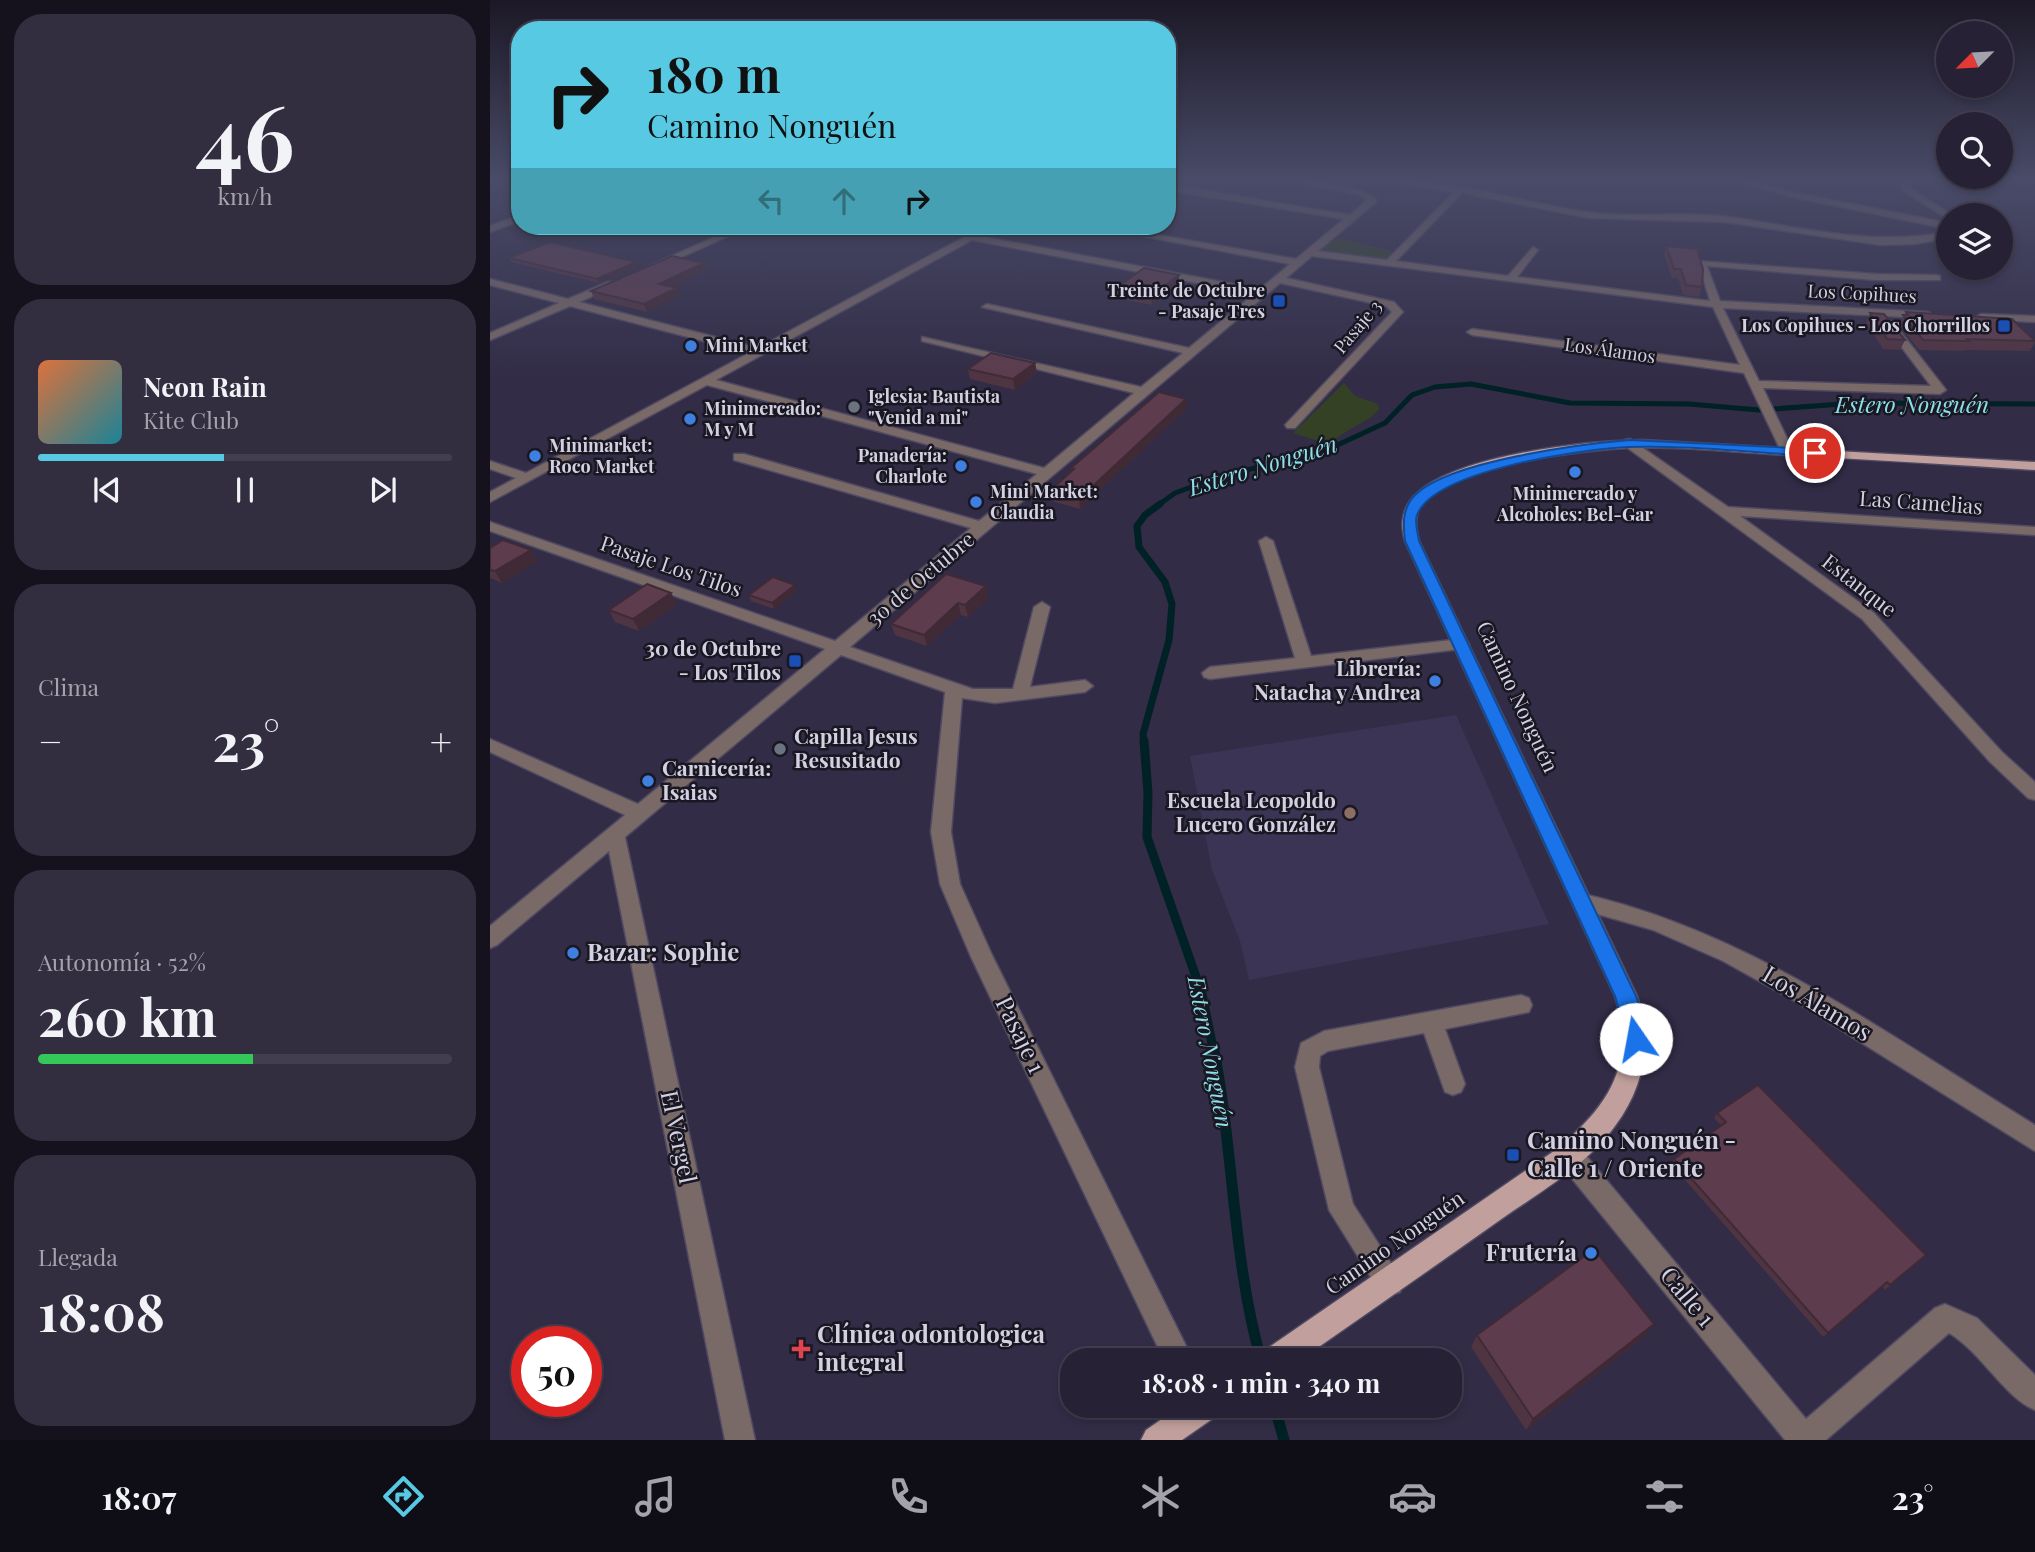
<!DOCTYPE html>
<html lang="es">
<meta charset="utf-8">
<style>
:root{--surface:#262134;--page:#322e40;--text:#f1f3f6;--muted:#a4a3ac;--line:#423e4f;--accent:#57c9e2}
body{margin:0;font-family:"Playfair Display",serif;background:var(--page);color:var(--text);height:100vh;display:flex;flex-direction:column;font-size:26px;white-space:nowrap}
*{box-sizing:border-box;margin:0}
p{font-size:23px;color:var(--muted)}
.icon{flex:none;width:38px;height:38px;fill:none;stroke:currentColor;stroke-width:2;stroke-linecap:round;stroke-linejoin:round}
.map{position:relative;flex:1;overflow:hidden}
.details{display:flex;flex-direction:column;gap:14px;padding:14px;background:#15121d;width:490px}
.details>*{flex:none}
.top-card{position:absolute;left:21px;top:21px;width:665px;height:214px;border-radius:28px;box-shadow:0 4px 10px #0003,0 0 0 2px var(--line);background:#57c9e2;color:#111;overflow:hidden}
.needle{width:46px;rotate:246deg}
.tools{position:absolute;left:1446px;top:21px;display:grid;gap:14px}
.tools a{display:grid;place-items:center;width:77px;height:77px;border-radius:50%;background:var(--surface);box-shadow:0 4px 10px #0003,0 0 0 2px var(--line);font-size:35px}
.speed{position:absolute;left:21px;top:1326px;display:flex;gap:14px;font-size:35px;font-weight:700;text-align:center}
.speed>*{display:grid;place-content:center;width:91px;height:91px;border-radius:50%;background:var(--surface);box-shadow:0 4px 10px #0003,0 0 0 2px var(--line);line-height:1}
.speed .limit{border:10px solid #d22;background:#fff;color:#111}
.pin{position:absolute;display:grid;place-items:center;width:60px;height:60px;color:#fff;margin:-30px;border:4px solid #fff;border-radius:50%;box-shadow:0 2px 7px #0007}
.me{position:absolute;width:77px;margin:-38px;rotate:348deg;stroke-linejoin:round;filter:drop-shadow(0 0 5px #0008)}
.turn{display:flex;align-items:center;gap:24px;height:147px;padding:0 21px;font-size:32px}
.turn .icon{width:91px;height:91px;stroke-width:2.5}
.turn b{display:block;font-size:49px;line-height:60px}
.lanes{display:flex;align-items:center;height:66px;padding:0 21px;background:#0003;justify-content:center;gap:35px;direction:ltr}
.lanes .off{opacity:.35}
.big{font-size:52px;font-weight:700;line-height:1.1}
.details .card{flex:1;display:flex;flex-direction:column;justify-content:center;gap:10px;min-width:0;padding:0 24px;border-radius:28px;background:var(--page)}
.details .dial{align-items:center;gap:0}
.dial b{font-size:91px;line-height:1}
.song{display:flex;align-items:center;gap:21px}
.cover{width:84px;height:84px;border-radius:10px;background:linear-gradient(135deg,hsl(20 70% 55%),hsl(190 70% 35%))}
.played{height:7px;border-radius:4px;background:linear-gradient(90deg,var(--accent) 45%,var(--line) 45%)}
.keys{display:flex;justify-content:space-around;direction:ltr}
.heat{display:flex;justify-content:space-between;align-items:center;font-size:38px;direction:ltr}
.charge{height:10px;border-radius:5px;background:linear-gradient(90deg,#34c759 52%,var(--line) 0)}
.trip{position:absolute;left:570px;top:1348px;width:402px;height:70px;border-radius:28px;background:var(--surface);box-shadow:0 4px 10px #0003,0 0 0 2px var(--line);font-weight:700;line-height:70px;text-align:center}
.tabs{display:flex;height:112px;justify-content:space-around;align-items:center;background:#0f0d15;color:var(--muted)}
.tabs .icon{width:49px;height:49px}
.tabs .selected{color:var(--accent)}
.tabs b{font-size:32px;color:var(--text)}
main{display:flex;flex:1;min-height:0}
.map>svg:first-child{display:block}
</style>
<main>
<section class="details">
<div class="card dial"><b>46</b><p>km/h</p></div>
<div class="card">
<div class="song"><i class="cover"></i><div><b>Neon Rain</b><p>Kite Club</p></div></div>
<div class="played"></div>
<div class="keys"><svg class="icon" aria-label="previous" viewBox="0 0 24 24"><path d="M18 5L8 12l10 7zM5 5v14"/></svg><svg class="icon" aria-label="pause" viewBox="0 0 24 24"><path d="M8 5v14M16 5v14"/></svg><svg class="icon" aria-label="next" viewBox="0 0 24 24"><path d="M6 5l10 7-10 7zM19 5v14"/></svg></div>
</div>
<div class="card"><p>Clima</p>
<div class="heat"><a>−</a><b class="big">23°</b><a>+</a></div>
</div>
<div class="card"><p>Autonomía · 52%</p><b class="big">260 km</b><div class="charge"></div></div>
<div class="card"><p>Llegada</p><b class="big">18:08</b></div>
</section>
<div class="map">
<svg width="1545" height="1440" viewBox="0 0 1545 1440">
<rect width="100%" height="100%" fill="#322c46"/>
<!-- built -->
<path fill="#3b3454" d="M966,715L1059,924L759,980L750,941L722,870L700,756Z"/>
<!-- green -->
<path fill="#344125" d="M847,238L902,251L896,262L825,253Z
M854,383L865,396L888,404L889,409C878,424 853,428 841,445L803,433Z"/>
<g fill="none" stroke-linecap="round" stroke-linejoin="round">
<!-- stream-far3 -->
<path stroke="#002125" stroke-width="5" d="M667,506L685,493L734,475L828,454L895,423L922,395L945,387L981,384L1080,403L1199,404L1269,410L1366,403L1545,404"/>
<!-- stream-far2 -->
<path stroke="#002125" stroke-width="7" d="M654,743L653,734L679,640L682,604L675,582L649,547L647,526L655,515L670,504"/>
<!-- stream-far1 -->
<path stroke="#002125" stroke-width="9" d="M654,741L658,793L657,837L712,994L723,1048"/>
<!-- stream -->
<path stroke="#002125" stroke-width="11" d="M723,1046C744,1150 742,1257 771,1360
M784,1405L794,1440"/>
<defs>
<path id="minor" d="M785,179C811,177 864,184 886,198V202L828,251L897,260L964,192L896,182L892,179C962,179 1029,202 1097,212C1144,219 1194,210 1241,217C1315,228 1384,246 1458,232V238L1425,244L1391,245L1234,222L1099,218L972,193L906,261L1018,276L1043,247L1048,250L1027,277L1220,301L1208,261L1386,274L1446,275L1450,276V280H1386L1217,266L1230,301L1438,312L1443,315L1438,318L1233,308L1269,381L1441,386L1394,324L1399,321L1403,322L1456,390L1450,394L1273,388L1303,451L1297,455L1291,451L1254,373L982,335L977,332L982,329L1250,365L1223,307L822,256L796,278L904,302L913,312L805,428H797L795,425L902,312L896,306L790,283L360,647L483,689H523L544,607L552,602L560,607L540,687L595,680L603,686L595,692L505,703L472,698L461,832L470,884L502,955L703,1360H674L481,957L450,884L441,832L455,692L351,655L135,837L265,1440H235L119,851L7,945L0,948V926L135,815L0,752V739L148,804L335,649L0,531V522L345,641L481,528L244,460V454H254L489,521L547,474L217,385L0,502V492L26,478L0,469V461L36,473L259,353L80,306L0,340V333L69,303L0,285V279L78,299L118,282H126V286L89,302L268,348L495,226H506L490,236L770,289L800,264L609,228L617,226L806,259L854,219L677,190V184L860,215L877,200L868,194ZM482,240L764,294L699,348L497,304L492,307L693,353L651,387L432,337V341L644,393L554,468L226,380Z
M1242,179H1254L1298,191L1458,223V229L1297,196Z
M1416,179H1424L1420,188L1462,215L1455,217L1413,191L1411,186Z
M30,215V221L0,232V226Z
M249,226L259,227L167,268L159,266Z
M1491,314L1545,316V322L1487,319L1486,317Z
M1140,439L1238,507L1545,527V535L1250,516L1384,613L1512,752L1545,782V800L1538,798L1500,762L1372,619L1135,446V440Z
M776,537L783,541L821,656L971,639L979,644L971,649L720,679L714,677L712,673L720,667L805,658L769,541Z
M1093,894C1260,932 1401,1037 1545,1125V1151L1303,1000L1233,961L1163,930L1086,908L1083,902L1086,896Z
M1031,995L1039,998L1042,1005L1039,1012L955,1029L975,1084L971,1092L963,1095L955,1092L934,1033L838,1051L830,1056L829,1067L863,1204L913,1282L910,1292L900,1295L890,1292L839,1210L805,1067L811,1043L834,1031Z
M1079,1143L1088,1146L1316,1419L1445,1308L1455,1304L1487,1318L1545,1375V1410C1515,1398 1491,1352 1459,1333L1336,1440H1295L1070,1164L1067,1155L1070,1146Z"/>
<path id="major" d="M1151,440L1545,462V470C1457,464 1368,459 1280,454C1233,451 1185,446 1137,448C1091,450 958,466 931,505C924,516 926,529 929,541L1147,996C1163,1042 1154,1087 1125,1126C1096,1166 1050,1192 1010,1220C944,1267 877,1313 810,1360H771L775,1350L1064,1151C1117,1108 1147,1066 1125,996L915,541C910,524 912,509 924,496C964,455 1094,441 1151,440Z
M692,1405H732L728,1415L692,1440H651L656,1430Z"/>
</defs>
<!-- minor casing -->
<use href="#minor" stroke="#4f4a62" stroke-width="3"/>
<!-- major casing -->
<use href="#major" stroke="#4f4a62" stroke-width="3"/>
<!-- minor -->
<use href="#minor" fill="#796967" fill-rule="evenodd"/>
<!-- major -->
<use href="#major" fill="#c09f9c" fill-rule="evenodd"/>
</g>
<!-- wall -->
<path fill="#4f3442" d="M1176,246L1210,249L1209,255L1212,287L1209,297L1193,295L1188,278H1182L1174,255Z
M19,258L148,266L109,283L21,262Z
M214,263L217,271L182,287L190,296L157,312L104,299L101,291Z
M689,275V285L662,305L627,298L626,288Z
M1416,312L1545,341V342L1540,351L1475,350L1474,351L1429,350L1409,325Z
M1380,313L1415,340L1410,350L1393,349L1376,323Z
M545,363L547,373L525,390L480,379L478,369Z
M697,408L590,509L561,501L560,491L581,472V468Z
M0,548L41,550L47,561L12,583L0,578Z
M496,586L499,598L478,617L471,615L437,646L405,635L401,624Z
M307,591L284,609L261,601L259,595Z
M187,604L149,631L125,622L119,610Z
M1227,1113L1436,1255L1395,1290L1392,1286L1333,1337L1181,1164L1184,1159L1231,1125L1224,1118Z
M1164,1324L1154,1337L1036,1430L981,1347L987,1335Z"/>
<!-- shaded-wall -->
<path fill="#402a36" d="M146,262L148,266L109,283L107,279Z
M214,263L217,271L172,292L169,284Z
M689,275V285L662,305L661,296Z
M187,288L190,296L157,312L154,304Z
M545,363L547,373L525,390L523,379Z
M696,399L697,408L590,509L589,499Z
M41,550L47,561L12,583L5,571Z
M305,585L307,591L284,609L282,603Z
M496,586L499,598L478,617L475,605Z
M181,593L187,604L149,631L143,619Z
M468,603L471,615L437,646L434,635Z
M1164,1324L1154,1337L1036,1430L1043,1419Z"/>
<!-- building -->
<path fill="#5c3c4d" stroke="#402a36" stroke-width="2" d="M60,242L146,262L107,279L19,258Z
M1176,246L1210,249L1208,252L1213,269L1212,287L1196,285L1191,269H1184Z
M182,256L214,263L169,284L187,288L154,304L101,291Z
M654,268L689,275L661,296L626,288Z
M1416,312L1522,319L1545,341L1477,339L1479,341L1433,340L1413,315H1418Z
M1380,313L1394,314L1415,340L1397,339Z
M501,353L545,363L523,379L478,369Z
M669,392L696,399L589,499L560,491L584,469L581,468Z
M13,540L41,550L5,571L0,570V548Z
M456,574L496,586L475,605L468,603L434,635L401,624Z
M283,577L305,585L282,603L259,595Z
M157,584L181,593L143,619L119,610Z
M1268,1085L1436,1255L1400,1285L1397,1282L1338,1333L1184,1159L1236,1122L1227,1113Z
M1104,1249L1164,1324L1043,1419L987,1335Z"/>
<!-- sky -->
<linearGradient id="sky" x2="0" y2="1"><stop stop-color="#1c1826"/><stop offset="0.47" stop-color="#494b68"/><stop offset="1" stop-color="#494b68" stop-opacity="0"/></linearGradient>
<rect width="1545" height="380" fill="url(#sky)"/>
<!-- route -->
<path fill="#1a73e8" stroke="#114b97" stroke-width="2" d="M1140,440L1325,449L1331,453L1325,456C1265,453 1197,445 1138,447C1093,449 944,470 927,515C924,522 928,533 929,541L1146,996C1151,1011 1161,1030 1153,1045L1146,1048L1139,1045C1132,1031 1130,1012 1125,996L915,541C913,524 912,508 925,495C959,461 1091,444 1140,440Z"/>
<!-- markers -->
<g fill="#1a4fb4" stroke="#191722" stroke-width="2.5">
<rect x="782" y="294" width="14" height="14" rx="3.5"/>
<rect x="1507" y="319" width="14" height="14" rx="3.5"/>
<rect x="298" y="654" width="14" height="14" rx="3.5"/>
<rect x="1016" y="1148" width="14" height="14" rx="3.5"/>
</g>
<g fill="#3f7fe0" stroke="#191722" stroke-width="2.5">
<circle cx="201" cy="346" r="7"/>
<circle cx="200" cy="419" r="7"/>
<circle cx="45" cy="456" r="7"/>
<circle cx="471" cy="466" r="7"/>
<circle cx="1085" cy="472" r="7"/>
<circle cx="486" cy="502" r="7"/>
<circle cx="945" cy="681" r="7"/>
<circle cx="158" cy="781" r="7"/>
<circle cx="83" cy="953" r="7"/>
<circle cx="1101" cy="1253" r="7"/>
</g>
<g fill="#6b7280" stroke="#191722" stroke-width="2.5">
<circle cx="364" cy="407" r="7"/>
<circle cx="290" cy="749" r="7"/>
</g>
<circle fill="#8d6e63" stroke="#191722" stroke-width="2.5" cx="860" cy="813" r="7"/>
<path fill="#e0444e" stroke="#191722" stroke-width="2.5" d="M307.5 1338.5h7v7h7v7h-7v7h-7v-7h-7v-7h7z"/>
<g text-anchor="middle" stroke-width="5" stroke-linejoin="round" paint-order="stroke">
<!-- far-poi labels -->
<g font-size="18" font-weight="bold" fill="#d3d0e1" stroke="#191722" text-anchor="start">
<text x="775" y="297" text-anchor="end">Treinte de Octubre<tspan x="775" dy="21">- Pasaje Tres</tspan></text>
<text x="1500" y="332" text-anchor="end">Los Copihues - Los Chorrillos</text>
<text x="215" y="352">Mini Market</text>
<text x="378" y="403">Iglesia: Bautista<tspan x="378" dy="21">"Venid a mi"</tspan></text>
<text x="214" y="415">Minimercado:<tspan x="214" dy="21">M y M</tspan></text>
<text x="59" y="452">Minimarket:<tspan x="59" dy="21">Roco Market</tspan></text>
<text x="457" y="462" text-anchor="end">Panadería:<tspan x="457" dy="21">Charlote</tspan></text>
<text x="500" y="498">Mini Market:<tspan x="500" dy="21">Claudia</tspan></text>
<text x="1085" y="500" text-anchor="middle">Minimercado y<tspan x="1085" dy="21">Alcoholes: Bel-Gar</tspan></text>
</g>
<!-- far-street labels -->
<g font-size="18" fill="#d3d0e1" stroke="#191722">
<text transform="translate(1372 294) rotate(3)" y="6">Los Copihues</text>
<text transform="translate(868 327) rotate(-50)" y="6">Pasaje 3</text>
<text transform="translate(1120 351) rotate(8)" y="6">Los Álamos</text>
</g>
<!-- street labels -->
<g font-size="21" fill="#d3d0e1" stroke="#191722">
<text transform="translate(1431 503) rotate(4)" y="7">Las Camelias</text>
<text transform="translate(181 567) rotate(19)" y="7">Pasaje Los Tilos</text>
<text transform="translate(431 579) rotate(-40)" y="7">30 de Octubre</text>
<text transform="translate(1369 586) rotate(38)" y="7">Estanque</text>
<text transform="translate(1027 697) rotate(65)" y="7">Camino Nonguén</text>
<text transform="translate(905 1243) rotate(-35)" y="7">Camino Nonguén</text>
</g>
<!-- poi labels -->
<g font-size="21" font-weight="bold" fill="#d3d0e1" stroke="#191722" text-anchor="end">
<text x="291" y="656">30 de Octubre<tspan x="291" dy="24">- Los Tilos</tspan></text>
<text x="931" y="676">Librería:<tspan x="931" dy="24">Natacha y Andrea</tspan></text>
<text x="304" y="744" text-anchor="start">Capilla Jesus<tspan x="304" dy="24">Resusitado</tspan></text>
<text x="172" y="776" text-anchor="start">Carnicería:<tspan x="172" dy="24">Isaias</tspan></text>
<text x="846" y="808">Escuela Leopoldo<tspan x="846" dy="24">Lucero González</tspan></text>
</g>
<!-- water labels -->
<g font-size="23" font-style="italic" fill="#8cdfe9" stroke="#191722">
<text x="1422" y="413">Estero Nonguén</text>
<text transform="translate(773 466) rotate(-17)" y="8">Estero Nonguén</text>
<text transform="translate(720 1052) rotate(79)" y="8">Estero Nonguén</text>
</g>
<!-- near-poi labels -->
<g font-size="24" font-weight="bold" fill="#d3d0e1" stroke="#191722" text-anchor="start">
<text x="97" y="961">Bazar: Sophie</text>
<text x="1037" y="1149">Camino Nonguén -<tspan x="1037" dy="28">Calle 1 / Oriente</tspan></text>
<text x="1087" y="1261" text-anchor="end">Frutería</text>
<text x="327" y="1343">Clínica odontologica<tspan x="327" dy="28">integral</tspan></text>
</g>
<!-- near-street labels -->
<g font-size="24" fill="#d3d0e1" stroke="#191722">
<text transform="translate(1327 1004) rotate(31)" y="8">Los Álamos</text>
<text transform="translate(530 1035) rotate(64)" y="8">Pasaje 1</text>
<text transform="translate(188 1137) rotate(78)" y="8">El Vergel</text>
<text transform="translate(1197 1297) rotate(50)" y="8">Calle 1</text>
</g>
</g>
</svg>
<div class="tools">
<a><svg class="needle" viewBox="-14 -14 28 28"><path d="M0-13l5 13h-10z" fill="#e53935"/><path d="M0 13l5-13h-10z" fill="#a4a3ac"/></svg></a>
<a><svg class="icon" aria-label="search" viewBox="0 0 24 24"><circle cx="10" cy="10" r="6"/><path d="M15 15l6 6"/></svg></a>
<a><svg class="icon" aria-label="layers" viewBox="0 0 24 24"><path d="M12 4l9 5-9 5-9-5zM3 14l9 5 9-5"/></svg></a>
</div>
<div class="speed"><div class="limit">50</div></div>
<div class="pin" style="left:1325px;top:453px;background:#d93025"><svg class="icon" aria-label="arrive" viewBox="0 0 24 24"><path d="M6 21V4h12l-3 4 3 4H6"/></svg></div>
<svg class="me" style="left:1146px;top:1039px" viewBox="-20 -20 40 40"><circle r="19" fill="#fff"/><path d="M0-13L10 11 0 6-10 11z" fill="#1a73e8"/></svg>
<div class="trip">18:08 · 1 min · 340 m</div>
<div class="top-card">
<div class="turn"><svg class="icon" aria-label="right" viewBox="0 0 24 24"><path d="M7 20v-9h11M14 6l5 5-5 5"/></svg><div><b>180 m</b>Camino Nonguén</div></div>
<div class="lanes"><svg class="icon off" aria-label="left" viewBox="0 0 24 24"><path d="M17 20v-9H6M10 6l-5 5 5 5"/></svg><svg class="icon off" aria-label="ahead" viewBox="0 0 24 24"><path d="M12 20V5M6 11l6-6 6 6"/></svg><svg class="icon" aria-label="right" viewBox="0 0 24 24"><path d="M7 20v-9h11M14 6l5 5-5 5"/></svg></div>
</div>
</div>
</main>
<nav class="tabs">
<b>18:07</b>
<svg class="icon selected" aria-label="directions" viewBox="0 0 24 24"><path d="M12 3l9 9-9 9-9-9zM9 14v-3h6M13 9l2 2-2 2"/></svg>
<svg class="icon" aria-label="music" viewBox="0 0 24 24"><path d="M9 18V5l10-2v13"/><circle cx="6" cy="18" r="3"/><circle cx="16" cy="16" r="3"/></svg>
<svg class="icon" aria-label="phone" viewBox="0 0 24 24"><path d="M5 4h4l2 5-3 2q2 4 5 5l2-3 5 2v4C11 20 4 13 5 4z"/></svg>
<svg class="icon" aria-label="climate" viewBox="0 0 24 24"><path d="M12 3v18M4 7l16 10M4 17L20 7"/></svg>
<svg class="icon" aria-label="car" viewBox="0 0 24 24"><path d="M5 17H2v-5l4-1 3-4h7l3 4 3 1v5h-3M9 17h6M6 11h13"/><circle cx="7" cy="17" r="2"/><circle cx="17" cy="17" r="2"/></svg>
<svg class="icon" aria-label="filters" viewBox="0 0 24 24"><path d="M4 7h16M4 17h16"/><circle cx="9" cy="7" r="2"/><circle cx="15" cy="17" r="2"/></svg>
<b>23°</b>
</nav>
